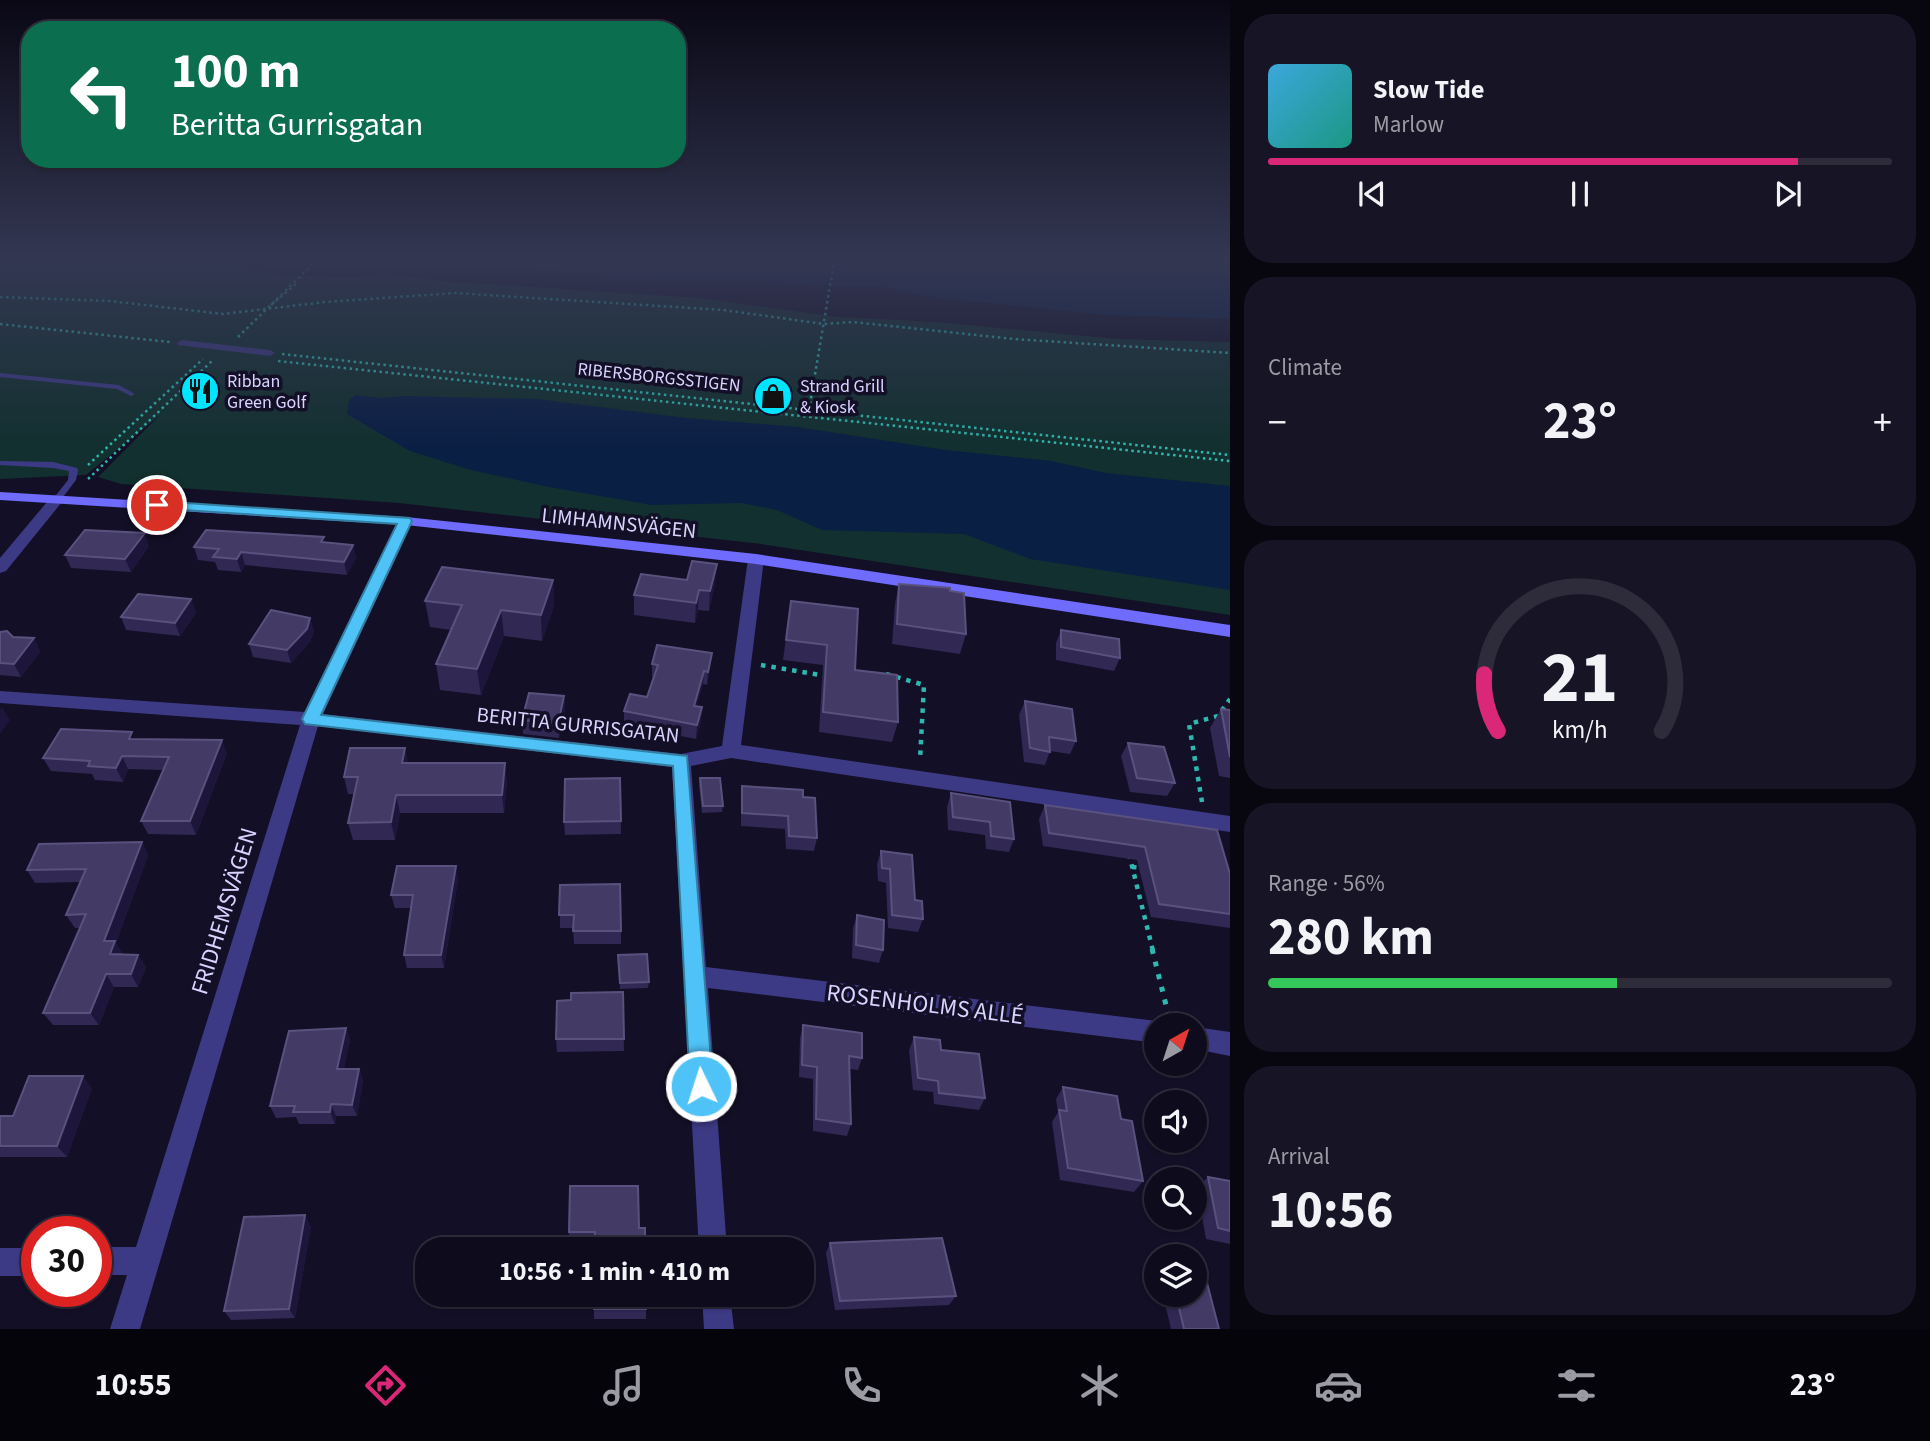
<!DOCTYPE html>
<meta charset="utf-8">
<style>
:root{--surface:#0e0b1c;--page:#171425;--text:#f1f3f6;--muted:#9b9ba3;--line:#2e2b3b;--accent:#db2777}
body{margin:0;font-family:"Source Sans 3",sans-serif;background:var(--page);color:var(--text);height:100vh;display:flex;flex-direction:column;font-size:26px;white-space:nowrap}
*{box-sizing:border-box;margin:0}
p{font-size:23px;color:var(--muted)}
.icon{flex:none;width:38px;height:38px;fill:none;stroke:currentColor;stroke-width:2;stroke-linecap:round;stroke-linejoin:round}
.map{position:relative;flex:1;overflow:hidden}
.sheet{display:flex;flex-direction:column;gap:14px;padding:14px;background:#08060f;width:700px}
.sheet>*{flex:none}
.banner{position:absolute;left:21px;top:21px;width:665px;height:147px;border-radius:28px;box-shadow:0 2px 5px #0004,0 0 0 2px var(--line);background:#0b6e4f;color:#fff;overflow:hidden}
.needle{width:46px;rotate:39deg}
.tools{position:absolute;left:1144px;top:1013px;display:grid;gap:14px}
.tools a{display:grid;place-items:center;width:63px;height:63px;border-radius:50%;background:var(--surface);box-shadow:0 2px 5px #0004,0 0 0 2px var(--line);font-size:35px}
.speed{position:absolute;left:21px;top:1216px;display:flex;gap:14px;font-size:35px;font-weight:700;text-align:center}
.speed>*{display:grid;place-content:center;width:91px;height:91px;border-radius:50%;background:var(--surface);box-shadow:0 2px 5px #0004,0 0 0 2px var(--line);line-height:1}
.speed .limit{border:10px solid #d22;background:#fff;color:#111}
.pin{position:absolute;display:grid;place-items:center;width:60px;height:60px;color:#fff;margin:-30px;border:4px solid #fff;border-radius:50%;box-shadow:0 2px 7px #0007}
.me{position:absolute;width:77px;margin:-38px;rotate:356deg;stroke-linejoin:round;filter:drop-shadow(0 0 5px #0008)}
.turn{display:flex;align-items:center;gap:24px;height:147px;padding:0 35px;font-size:32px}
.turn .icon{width:91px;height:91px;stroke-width:2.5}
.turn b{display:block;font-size:49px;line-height:60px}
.big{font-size:52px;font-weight:700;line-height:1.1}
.sheet .card{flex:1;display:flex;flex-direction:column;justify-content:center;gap:10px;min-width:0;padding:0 24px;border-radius:28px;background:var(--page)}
.sheet .dial{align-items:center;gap:0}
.dial svg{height:182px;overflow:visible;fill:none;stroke:var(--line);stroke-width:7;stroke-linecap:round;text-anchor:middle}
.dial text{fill:var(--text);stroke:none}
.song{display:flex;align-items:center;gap:21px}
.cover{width:84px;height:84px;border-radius:10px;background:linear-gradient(135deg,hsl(200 70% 55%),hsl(170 70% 35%))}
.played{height:7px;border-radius:4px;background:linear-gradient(90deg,var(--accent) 85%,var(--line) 85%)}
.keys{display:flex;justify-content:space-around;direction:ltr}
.heat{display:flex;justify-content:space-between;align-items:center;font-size:38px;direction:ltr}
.charge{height:10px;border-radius:5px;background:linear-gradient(90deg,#34c759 56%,var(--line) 0)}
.trip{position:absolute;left:415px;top:1237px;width:399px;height:70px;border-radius:28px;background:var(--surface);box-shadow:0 2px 5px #0004,0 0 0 2px var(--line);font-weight:700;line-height:70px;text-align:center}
.dock{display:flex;height:112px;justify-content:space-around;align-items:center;background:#06040b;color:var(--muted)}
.dock .icon{width:49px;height:49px}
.dock .active{color:var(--accent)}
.dock b{font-size:32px;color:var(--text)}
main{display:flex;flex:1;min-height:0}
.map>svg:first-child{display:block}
</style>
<main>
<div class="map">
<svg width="1230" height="1329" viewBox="0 0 1230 1329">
<rect width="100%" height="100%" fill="#130f26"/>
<!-- green -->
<path fill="#12302f" d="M0,262H244L267,274L353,278L384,273L440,281L698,298L838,317L936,322L1118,339L1230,342V615L761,544L399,503L121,484L98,477L160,415L86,475L0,479Z"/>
<!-- water -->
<path fill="#0a1f44" d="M432,262H1230V319L1105,315L931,297L882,287L616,277Z
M356,395L381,398L404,396L537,399L686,418L798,427L946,450L1051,461L1106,473L1230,486V590L1030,559L964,534L822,530L777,510L741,503L652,505L549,487L471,470L410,451L347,414L349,400Z"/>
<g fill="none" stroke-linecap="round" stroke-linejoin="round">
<!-- path-far2 -->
<path stroke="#2fb8b0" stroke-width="2.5" stroke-dasharray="2.5 3.5" stroke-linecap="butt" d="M0,297L110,301L223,314L325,302L455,293L723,310L824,324L853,322L1014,339L1230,353
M271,305L296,284
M0,324L170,342
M238,337L315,262
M282,354L1230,455
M278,361L1230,461
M809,410L834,262
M88,465L203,359
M88,479L214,359"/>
<!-- path-far1 -->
<path stroke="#2fb8b0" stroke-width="4.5" stroke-dasharray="4.5 6" stroke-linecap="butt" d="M761,665L826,676
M886,674L924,685L920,760
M1202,802L1189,724L1218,716L1230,699
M1129,854L1153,951
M1132,867L1144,868"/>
<!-- path -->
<path stroke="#2fb8b0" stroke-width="5" stroke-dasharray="5 8" stroke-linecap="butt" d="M1152,949L1169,1017"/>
<!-- service -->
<path fill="#3d3a85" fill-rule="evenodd" d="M0,373L119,385L135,394L131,396L117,389L0,377Z
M0,461L53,462L77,468L78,470L76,480L60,501L57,502L53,499L68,480L69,471L53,468L0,465Z"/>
<!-- pedestrian -->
<path fill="#3d3a85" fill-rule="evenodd" d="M182,340L270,350L275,353L270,356L178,345L177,343Z"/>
<!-- minor -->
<path fill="#3d3a85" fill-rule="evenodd" d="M57,495L64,499L62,502L6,571L0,573V558L52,496Z
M406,517L413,521L323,714L681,754L722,746L748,559L756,554L764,559L741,745L1230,816V832L731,758L691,766L706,967L1157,1021L1166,1026H1157V1043L708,988L727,1250H699L672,767L318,726L140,1329H110L127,1275H96V1247H136L300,725L0,703V691L305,712L399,521Z
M1195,1027L1230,1032V1056L1195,1049Z
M0,1248H37V1276H0Z
M702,1295H730L734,1329H704Z"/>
<!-- secondary -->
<path fill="#6f6bff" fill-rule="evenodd" d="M0,492L406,517L756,554L1230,625V637L756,564L406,525L0,500Z"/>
</g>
<!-- wall -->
<path fill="#312854" d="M325,542L353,545L356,558L347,575L245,565L241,572L218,570L215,562L198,560L194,547Z
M149,546L131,572L71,568L65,555Z
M553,580L554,606L542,641L504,636L481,695L440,690L436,664L451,630L430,627L425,601Z
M687,580L715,584L709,611L698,610L695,623L634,615V595Z
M899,584L950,591L966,634L960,654L892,644L895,604Z
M191,599L196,613L180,636L126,630L121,617Z
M791,601L855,670L898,722L892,742L819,732L823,665L783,660Z
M310,618L314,631L310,642L291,663L253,657L249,644Z
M1061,630L1120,658L1114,671L1056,660V643Z
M0,632L13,637L34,638L40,652L21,677L0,675Z
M712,653L707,685L703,684L696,706L702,707L701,721L696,739L624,725V711L647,697L654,677H652V664Z
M564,696L565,709L559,738L523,734L522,720Z
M1025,701L1076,741L1070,754L1050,751L1045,765L1024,762L1019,715Z
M1221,709L1230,710V778L1219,776L1210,728Z
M135,739L227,753L196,835L148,834L141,821L164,770L128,769L123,782L95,780L92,774L51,771L43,758Z
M1128,743L1175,783L1167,796L1130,792L1121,756Z
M408,763L507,780L504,813H400L395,840H353L348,823L354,794H348L344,777Z
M620,778L621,834L565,835L564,822Z
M700,778L723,806L722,812L702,813L699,785Z
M742,786L803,797L817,838L814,851L786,849L785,829L741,826V799Z
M951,793L1014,839L1009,852L986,849L985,835L948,830L947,807Z
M1045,805L1230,874V928L1151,917L1137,860L1043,846L1039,819Z
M142,842L148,855L116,943L123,955H138L146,967L138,987H114L99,1025H53L43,1013L80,928H75L66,915L80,882L35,883L27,870Z
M881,851L915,900L923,919L918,932L888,928L886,883L878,881L877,864Z
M458,879L444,968H407L404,955L411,908H395L391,895Z
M560,885L621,931V944H574L573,928H560Z
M857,915L883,950L879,963L852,958L853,928Z
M618,955L649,982L648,988L620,989Z
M623,992L624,1051L557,1052L556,1039L571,1000Z
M803,1025L862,1058L858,1070L850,1069L851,1124L847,1136L813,1131V1079L799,1077L800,1038Z
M346,1028L350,1040L344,1069H359L363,1081L357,1116H336L335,1124H299L296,1117L276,1118L270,1106Z
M914,1037L941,1050L985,1098L979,1110L934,1104L933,1092L913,1090L909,1050Z
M1063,1087L1121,1119L1143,1181L1134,1192L1060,1180L1052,1122L1058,1112L1056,1099Z
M92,1088L67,1157H0V1116H13Z
M1208,1177L1230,1181V1244L1206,1239L1197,1188Z
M311,1226L295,1318L231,1320L224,1311Z
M639,1228L595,1242H569V1232Z
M830,1243L956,1296L949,1305L835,1310L826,1253Z
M594,1295L646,1309V1319H594Z
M1163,1295H1195L1219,1329H1171Z"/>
<!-- shaded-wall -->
<path fill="#1d163a" d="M145,533L149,546L131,572L125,559Z
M353,545L356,558L347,575L344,562Z
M241,552L245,565L241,572L237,559Z
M717,564L715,584L709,611L710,591Z
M553,580L554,606L542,641L541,615Z
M699,590L698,610L695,623L696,603Z
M191,599L196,613L180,636L175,623Z
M501,610L504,636L481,695L477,669Z
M310,618L314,631L310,642L291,663L287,650Z
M34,638L40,652L21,677L14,664Z
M712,653L711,666L707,685L708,672Z
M704,671L703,684L693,719L694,706Z
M564,696L565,709L559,738L558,724Z
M2,707L10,720L0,734V710Z
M702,707L701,721L696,739L697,725Z
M222,740L227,753L196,835L190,821Z
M405,748L409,765L402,763Z
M122,756L128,769L123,782L116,768Z
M505,763L507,780L504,813L502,795Z
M396,795L400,813L395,840L391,822Z
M142,842L148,855L116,943L123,954H110L104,941Z
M456,866L458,879L444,968L441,955Z
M138,955L146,967L138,987L131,974Z
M106,974L114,987L99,1025L90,1013Z
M346,1028L350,1040L342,1081L337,1069Z
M359,1069L363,1081L357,1116L352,1105Z
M83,1076L92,1088L67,1157L57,1146Z
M331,1104L336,1116L335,1124L330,1112Z
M305,1215L311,1226L295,1318L289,1309Z"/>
<!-- building -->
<path fill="#433a66" stroke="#5a527e" stroke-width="2" d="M85,530L145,533L125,559L65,555Z
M206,530L324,537L321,542L353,545L344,562L241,552L237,559L213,557L219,549L194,547Z
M692,561L717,564L710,591L699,590L696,603L634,595L641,574L687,580Z
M442,567L553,580L541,615L501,610L477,669L436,664L462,605L425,601Z
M899,584L950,588V591L964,593L966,634L897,624Z
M138,594L191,599L175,623L121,617Z
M791,601L858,609L855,670L897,675L898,722L823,712L827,645L786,640Z
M271,610L310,618L307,629L287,650L249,644Z
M1061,630L1119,639L1120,658L1061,647Z
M7,631L13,637L34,638L14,664L0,663V632Z
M657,645L712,653L708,672L704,671L694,706L702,707L697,725L624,711L630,694L647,697L658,665L652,664Z
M529,693L564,696L558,724L522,720Z
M1025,701L1072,709L1076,741L1049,737L1050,752L1030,748Z
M1221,709L1230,710V757Z
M61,729L132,732L129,739L222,740L190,821H141L169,757L122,756L116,768L88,766L90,761L43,758Z
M1128,743L1164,747L1175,783L1137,778Z
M350,748H405L402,763H505L502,795H396L391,822L348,823L358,777H344Z
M620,778L621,821L564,822L565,779Z
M700,778H720L723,806H703Z
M742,786L803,790V797L815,798L817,838L789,836L788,816L742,813Z
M951,793L1010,802L1014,839L991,836L990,822L953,817Z
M1045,805L1217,830L1230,874V914L1159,904L1145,847L1049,833Z
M142,842L104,941H115L110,954L138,955L131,974H106L90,1013H43L86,914L66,915L86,869L27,870L39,844Z
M881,851L912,855L915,900L922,901L923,919L892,915L890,869L882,868Z
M397,866H456L441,955H404L413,895H391Z
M620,884L621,931H573L574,915H559L560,885Z
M857,915L884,920L883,950L856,945Z
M647,954L649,982L620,983L618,955Z
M623,992L624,1039H556L557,1001L571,1000V993Z
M803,1025L862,1033V1058L849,1056L851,1124L816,1119L817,1067L802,1065Z
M346,1028L337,1069H359L352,1105L331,1104L330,1112H293L295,1106H270L289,1031Z
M914,1037L940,1040L941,1050L979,1054L985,1098L939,1093L938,1081L918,1078Z
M29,1076H83L57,1146H0V1116H13Z
M1063,1087L1117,1096L1121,1119L1132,1121L1143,1181L1068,1168L1059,1110L1067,1111Z
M1208,1177L1230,1181V1231L1218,1228Z
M570,1186H638L639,1228H645V1250H594L595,1232H569Z
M305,1215L289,1309L224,1311L244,1217Z
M942,1238L956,1296L840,1301L830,1243Z
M1195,1281L1207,1283L1219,1329H1184L1176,1295H1195Z
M594,1295H646V1309H594Z"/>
<!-- sky -->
<linearGradient id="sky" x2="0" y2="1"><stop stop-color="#0a0815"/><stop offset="0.58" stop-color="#333752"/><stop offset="1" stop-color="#333752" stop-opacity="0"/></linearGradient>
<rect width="1230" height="448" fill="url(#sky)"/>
<!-- route -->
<path fill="#4fc3f7" stroke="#337fa1" stroke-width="2" d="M157,501L410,518L412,521L321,715L687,756L713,1086L709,1094L701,1097L693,1094L690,1086L673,766L305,724L302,719L397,524L152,508V503Z"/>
<!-- icons -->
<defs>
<symbol id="restaurant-disc" viewBox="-11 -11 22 22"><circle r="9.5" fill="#00e5ff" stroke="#130f26"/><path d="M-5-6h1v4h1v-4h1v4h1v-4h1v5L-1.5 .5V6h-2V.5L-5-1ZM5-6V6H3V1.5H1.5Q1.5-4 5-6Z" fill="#111"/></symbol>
<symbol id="shop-disc" viewBox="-11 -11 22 22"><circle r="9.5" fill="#00e5ff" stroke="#130f26"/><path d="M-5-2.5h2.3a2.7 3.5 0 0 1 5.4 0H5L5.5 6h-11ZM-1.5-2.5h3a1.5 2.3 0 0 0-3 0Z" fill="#111"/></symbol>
</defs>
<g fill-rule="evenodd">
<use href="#restaurant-disc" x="178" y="369" width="44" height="44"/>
<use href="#shop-disc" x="751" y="374" width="44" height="44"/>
</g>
<g text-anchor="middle" stroke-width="7" stroke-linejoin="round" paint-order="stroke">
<!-- far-street labels -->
<g font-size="18" fill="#d9d4ff" stroke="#130f26">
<text transform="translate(659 377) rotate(6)" y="6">RIBERSBORGSSTIGEN</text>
</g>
<!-- far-poi labels -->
<g font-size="18" fill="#d9d4ff" stroke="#130f26" text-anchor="start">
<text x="227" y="387">Ribban<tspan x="227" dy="21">Green Golf</tspan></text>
<text x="800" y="392">Strand Grill<tspan x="800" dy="21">&amp; Kiosk</tspan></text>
</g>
<!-- street labels -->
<g font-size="21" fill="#d9d4ff" stroke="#130f26">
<text transform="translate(619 523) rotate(6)" y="7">LIMHAMNSVÄGEN</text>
<text transform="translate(578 725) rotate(6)" y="7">BERITTA GURRISGATAN</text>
</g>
<!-- near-street labels -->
<g font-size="24" fill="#d9d4ff" stroke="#130f26">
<text transform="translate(224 911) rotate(-73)" y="8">FRIDHEMSVÄGEN</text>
<text transform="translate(925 1004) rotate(7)" y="8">ROSENHOLMS ALLÉ</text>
</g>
</g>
</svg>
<div class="tools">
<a><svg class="needle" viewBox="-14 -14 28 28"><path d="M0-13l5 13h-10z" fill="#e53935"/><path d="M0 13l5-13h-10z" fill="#9b9ba3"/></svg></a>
<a><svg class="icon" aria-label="sound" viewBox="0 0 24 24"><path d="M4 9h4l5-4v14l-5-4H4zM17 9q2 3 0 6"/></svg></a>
<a><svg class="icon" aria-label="search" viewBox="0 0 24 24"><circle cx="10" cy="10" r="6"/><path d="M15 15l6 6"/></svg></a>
<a><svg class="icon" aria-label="layers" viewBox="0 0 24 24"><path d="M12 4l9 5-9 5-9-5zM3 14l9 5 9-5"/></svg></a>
</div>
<div class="speed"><div class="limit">30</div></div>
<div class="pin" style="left:157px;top:505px;background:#d93025"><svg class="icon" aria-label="arrive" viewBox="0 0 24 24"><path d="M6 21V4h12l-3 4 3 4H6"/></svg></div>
<svg class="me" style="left:701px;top:1086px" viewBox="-20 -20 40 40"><circle r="17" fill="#4fc3f7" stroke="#fff" stroke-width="3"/><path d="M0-11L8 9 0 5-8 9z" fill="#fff"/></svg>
<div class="trip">10:56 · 1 min · 410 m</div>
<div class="banner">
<div class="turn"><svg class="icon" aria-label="left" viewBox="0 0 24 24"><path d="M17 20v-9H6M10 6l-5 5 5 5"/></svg><div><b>100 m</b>Beritta Gurrisgatan</div></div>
</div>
</div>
<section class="sheet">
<div class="card">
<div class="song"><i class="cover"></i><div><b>Slow Tide</b><p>Marlow</p></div></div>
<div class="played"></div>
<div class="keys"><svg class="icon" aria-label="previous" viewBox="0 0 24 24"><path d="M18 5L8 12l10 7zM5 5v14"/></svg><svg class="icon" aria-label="pause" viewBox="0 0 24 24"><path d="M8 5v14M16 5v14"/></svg><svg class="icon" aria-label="next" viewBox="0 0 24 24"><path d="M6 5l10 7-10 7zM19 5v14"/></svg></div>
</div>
<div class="card"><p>Climate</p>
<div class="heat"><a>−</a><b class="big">23°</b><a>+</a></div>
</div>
<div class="card dial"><svg viewBox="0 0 100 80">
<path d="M14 69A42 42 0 1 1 86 69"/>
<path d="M14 69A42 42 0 0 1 8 44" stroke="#db2777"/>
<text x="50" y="56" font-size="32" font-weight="700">21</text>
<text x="50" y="72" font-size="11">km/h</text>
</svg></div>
<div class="card"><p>Range · 56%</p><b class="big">280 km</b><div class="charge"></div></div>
<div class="card"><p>Arrival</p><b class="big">10:56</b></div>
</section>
</main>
<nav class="dock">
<b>10:55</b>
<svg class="icon active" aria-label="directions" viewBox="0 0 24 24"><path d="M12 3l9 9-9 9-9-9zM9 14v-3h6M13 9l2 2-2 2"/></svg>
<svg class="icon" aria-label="music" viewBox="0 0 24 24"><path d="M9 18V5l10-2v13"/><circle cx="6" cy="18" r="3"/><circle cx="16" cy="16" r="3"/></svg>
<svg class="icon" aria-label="phone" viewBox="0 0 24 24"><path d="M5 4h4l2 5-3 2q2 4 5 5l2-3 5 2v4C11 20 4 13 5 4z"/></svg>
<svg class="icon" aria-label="climate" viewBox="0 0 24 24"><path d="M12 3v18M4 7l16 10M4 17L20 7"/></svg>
<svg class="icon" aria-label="car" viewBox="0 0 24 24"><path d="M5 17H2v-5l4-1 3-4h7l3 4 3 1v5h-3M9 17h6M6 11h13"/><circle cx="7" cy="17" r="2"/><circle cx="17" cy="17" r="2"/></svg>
<svg class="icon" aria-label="filters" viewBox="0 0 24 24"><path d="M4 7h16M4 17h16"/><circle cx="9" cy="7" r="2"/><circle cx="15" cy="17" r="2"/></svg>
<b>23°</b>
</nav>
